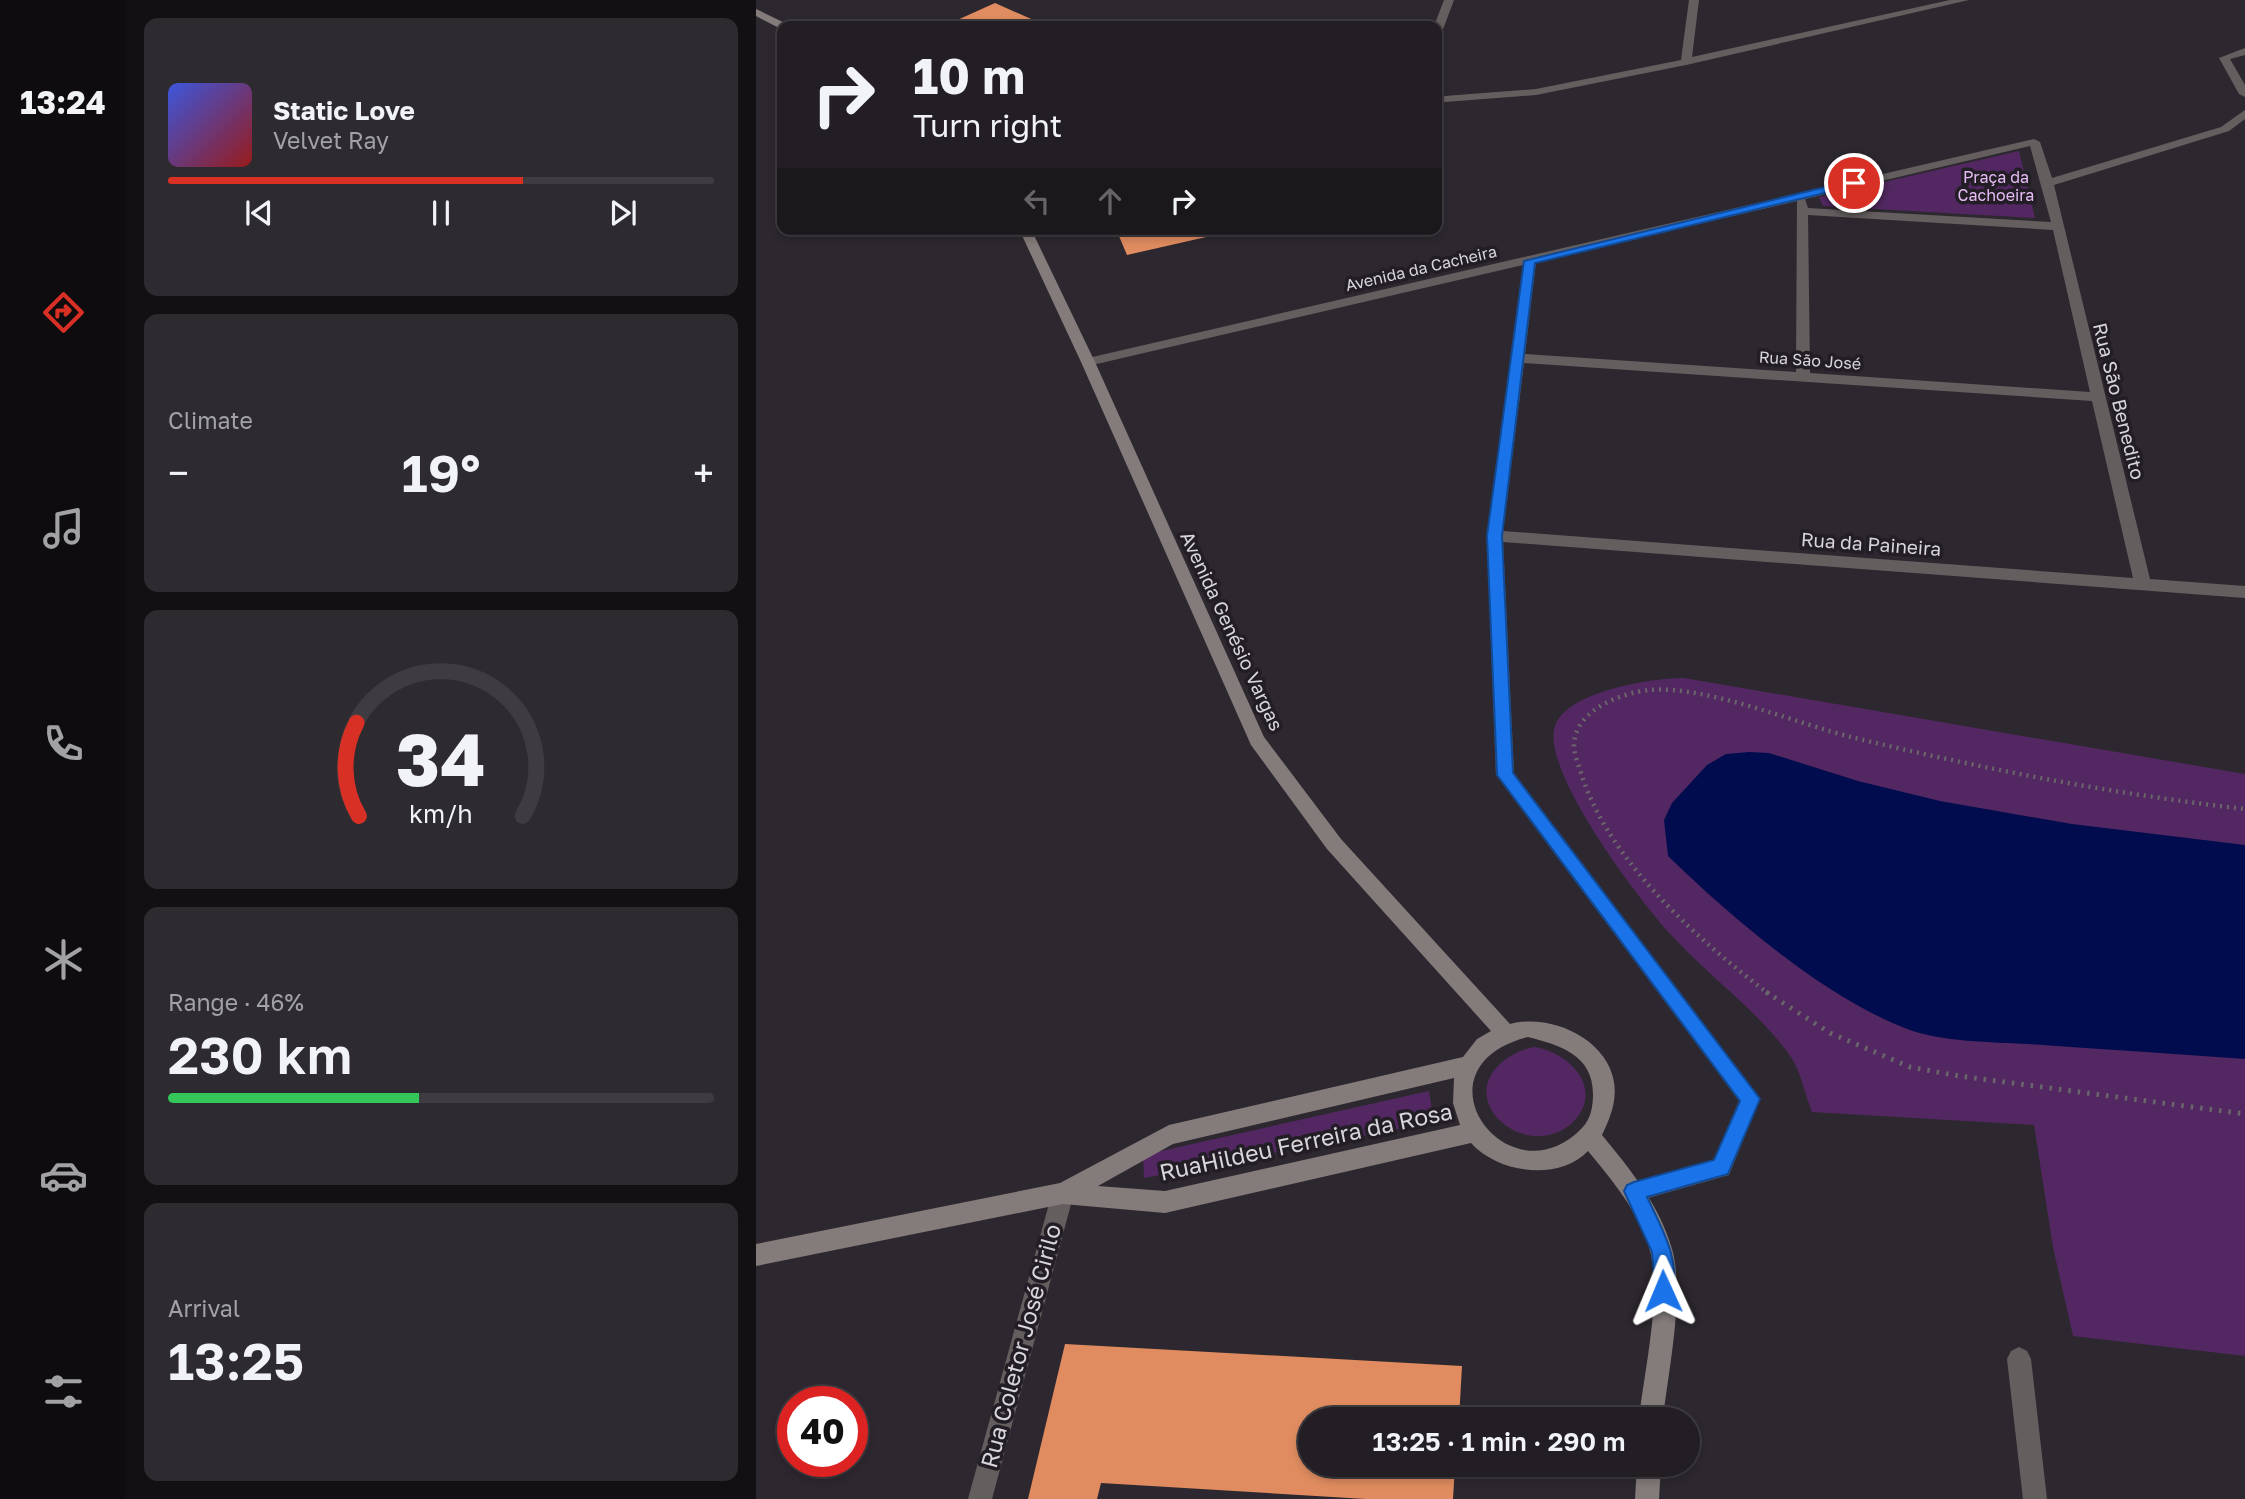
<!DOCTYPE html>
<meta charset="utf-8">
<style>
:root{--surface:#221e23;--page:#2e2b30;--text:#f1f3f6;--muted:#a2a2a6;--line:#3f3c41;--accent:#d93025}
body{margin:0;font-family:"Golos Text",sans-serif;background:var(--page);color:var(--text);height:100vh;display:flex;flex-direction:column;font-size:26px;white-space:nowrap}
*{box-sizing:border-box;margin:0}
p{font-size:23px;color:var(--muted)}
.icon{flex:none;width:38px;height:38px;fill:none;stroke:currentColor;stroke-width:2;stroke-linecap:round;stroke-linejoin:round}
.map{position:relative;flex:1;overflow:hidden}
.side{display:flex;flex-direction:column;gap:18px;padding:18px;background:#131013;width:630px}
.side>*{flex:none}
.guide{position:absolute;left:21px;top:21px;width:665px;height:214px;border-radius:14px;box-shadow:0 4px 10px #0003,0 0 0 2px var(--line);background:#221e23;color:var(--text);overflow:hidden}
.speed{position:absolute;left:21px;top:1386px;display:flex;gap:14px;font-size:35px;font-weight:700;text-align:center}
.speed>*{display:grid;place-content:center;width:91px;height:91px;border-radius:50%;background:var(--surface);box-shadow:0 4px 10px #0003,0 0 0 2px var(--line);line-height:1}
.speed .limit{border:10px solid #d22;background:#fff;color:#111}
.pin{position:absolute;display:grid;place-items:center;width:60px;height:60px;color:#fff;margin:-30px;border:4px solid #fff;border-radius:50%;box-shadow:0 2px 7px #0007}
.me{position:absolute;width:77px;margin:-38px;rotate:359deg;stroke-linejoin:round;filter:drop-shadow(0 0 5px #0008)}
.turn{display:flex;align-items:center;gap:24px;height:147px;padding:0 21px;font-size:32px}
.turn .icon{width:91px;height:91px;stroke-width:2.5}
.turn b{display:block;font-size:49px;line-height:60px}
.lanes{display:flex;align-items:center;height:66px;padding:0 21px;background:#0003;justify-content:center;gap:35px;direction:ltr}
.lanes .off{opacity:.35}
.big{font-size:52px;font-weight:600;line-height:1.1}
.side .widget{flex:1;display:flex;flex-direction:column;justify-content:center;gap:10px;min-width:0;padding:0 24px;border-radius:14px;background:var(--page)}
.side .dial{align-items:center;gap:0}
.dial svg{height:182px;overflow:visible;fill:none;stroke:var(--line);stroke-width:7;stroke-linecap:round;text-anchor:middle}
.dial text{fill:var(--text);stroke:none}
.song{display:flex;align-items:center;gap:21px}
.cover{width:84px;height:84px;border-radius:10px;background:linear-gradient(135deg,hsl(230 70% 55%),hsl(0 70% 35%))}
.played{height:7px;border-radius:4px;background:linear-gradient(90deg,var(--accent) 65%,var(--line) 65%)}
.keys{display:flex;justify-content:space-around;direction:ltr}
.heat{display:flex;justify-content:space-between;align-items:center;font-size:38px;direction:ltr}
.charge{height:10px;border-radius:5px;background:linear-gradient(90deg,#34c759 46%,var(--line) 0)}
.trip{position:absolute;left:542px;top:1407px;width:402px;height:70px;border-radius:35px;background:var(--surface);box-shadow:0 4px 10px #0003,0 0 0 2px var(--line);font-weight:600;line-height:70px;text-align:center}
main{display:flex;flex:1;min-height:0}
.menu{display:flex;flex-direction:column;width:126px;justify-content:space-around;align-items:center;background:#0e0c0e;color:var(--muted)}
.menu .icon{width:49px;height:49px}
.menu .on{color:var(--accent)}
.menu b{font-size:32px;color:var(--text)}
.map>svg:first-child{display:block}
</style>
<main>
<nav class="menu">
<b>13:24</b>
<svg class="icon on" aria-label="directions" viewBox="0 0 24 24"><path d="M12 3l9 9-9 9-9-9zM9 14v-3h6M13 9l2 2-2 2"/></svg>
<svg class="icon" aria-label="music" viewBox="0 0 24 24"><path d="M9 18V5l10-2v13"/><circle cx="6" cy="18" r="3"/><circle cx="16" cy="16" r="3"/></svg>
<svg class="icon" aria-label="phone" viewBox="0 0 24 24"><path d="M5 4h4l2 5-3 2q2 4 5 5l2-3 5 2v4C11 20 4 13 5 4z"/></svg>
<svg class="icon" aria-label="climate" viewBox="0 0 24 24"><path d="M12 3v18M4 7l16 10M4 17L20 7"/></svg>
<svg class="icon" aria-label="car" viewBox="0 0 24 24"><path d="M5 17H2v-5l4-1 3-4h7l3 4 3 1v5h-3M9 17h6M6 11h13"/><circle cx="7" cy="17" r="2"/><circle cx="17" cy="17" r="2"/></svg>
<svg class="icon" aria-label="filters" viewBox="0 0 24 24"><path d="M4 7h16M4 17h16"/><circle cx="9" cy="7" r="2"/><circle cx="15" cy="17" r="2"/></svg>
</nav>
<section class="side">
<div class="widget">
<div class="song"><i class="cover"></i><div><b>Static Love</b><p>Velvet Ray</p></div></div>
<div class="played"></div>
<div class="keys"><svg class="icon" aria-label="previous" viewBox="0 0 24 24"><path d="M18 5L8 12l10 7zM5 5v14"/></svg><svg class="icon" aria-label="pause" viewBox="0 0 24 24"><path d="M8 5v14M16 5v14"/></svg><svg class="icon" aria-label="next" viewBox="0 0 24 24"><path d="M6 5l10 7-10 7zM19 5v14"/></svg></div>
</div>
<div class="widget"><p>Climate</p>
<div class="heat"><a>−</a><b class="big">19°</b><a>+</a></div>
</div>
<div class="widget dial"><svg viewBox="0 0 100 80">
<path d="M14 69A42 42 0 1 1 86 69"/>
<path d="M14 69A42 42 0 0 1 13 28" stroke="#d93025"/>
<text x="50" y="56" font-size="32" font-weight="700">34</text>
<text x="50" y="72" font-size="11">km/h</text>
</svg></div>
<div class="widget"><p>Range · 46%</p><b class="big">230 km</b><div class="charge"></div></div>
<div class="widget"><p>Arrival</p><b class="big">13:25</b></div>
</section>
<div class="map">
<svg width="1489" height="1499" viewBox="0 0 1489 1499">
<rect width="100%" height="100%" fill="#2d282f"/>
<!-- green -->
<path fill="#532862" d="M1263,151L1279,218L1067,206L1063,197Z
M928,678L1489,774V1356L1317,1336L1297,1247L1278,1125L1056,1112C1049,1095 1045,1072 1035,1057C1002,1011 954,977 916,936C885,903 784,770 799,726C811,691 897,678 928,678Z
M778,1047C814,1052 850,1090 816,1123C793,1145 753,1138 736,1111C717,1079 750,1052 778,1047Z
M673,1091L678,1122L388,1178L387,1155Z"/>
<!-- water -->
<path fill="#000c4d" d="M993,752L1013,753L1102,781L1184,801L1316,824L1489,845V1059C1417,1054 1344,1049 1272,1044C1236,1042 1185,1042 1151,1029C1068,997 976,918 912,856L908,820L916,803L951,765L970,754Z"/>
<!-- building -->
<path fill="#e08c60" d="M239,3L291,26H188Z
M360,229H481V230L371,255Z
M309,1344L706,1366L703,1419H555V1465H699L697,1499H610L345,1483L341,1499H272Z"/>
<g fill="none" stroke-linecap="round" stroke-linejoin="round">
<!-- path-far1 -->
<path stroke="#6a666b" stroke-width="4.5" stroke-dasharray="2 5" stroke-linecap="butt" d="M1013,994C942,940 854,862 826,776C823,766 818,755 818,745C819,710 865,693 893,690C951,685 1041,724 1099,738C1228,769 1357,794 1489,809"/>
<!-- path -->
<path stroke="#6a666b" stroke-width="5" stroke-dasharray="2.5 7" stroke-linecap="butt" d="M1010,992L1074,1033L1154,1067L1203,1076L1489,1114"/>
<!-- street -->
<path fill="#645f5e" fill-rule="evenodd" d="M688,0H698L686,32L681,35V26H678Z
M933,0H943L936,57L1194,0H1213L930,65L780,95L689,102L683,99L689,96L780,89L925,60Z
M1489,48V55L1474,59L1489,85V97L1483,94L1463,58Z
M1489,110V119L1473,131L1298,185L1394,579L1489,586V598L747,542L758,773L1004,1099L973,1175L878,1202L870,1198L867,1191L870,1184L958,1160L983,1101L740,775L731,536L767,265L332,366L325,362L332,358L1278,139L1284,142L1296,178L1465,127ZM1274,146L1295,222L1052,208L1049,199ZM1041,201L1040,372L769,354L780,262ZM1052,215L1297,230L1334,392L1054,373ZM768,363L1336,401L1377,578L747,531Z
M307,1182L315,1186L318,1193L236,1499H212L296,1193L299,1186Z
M1263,1347L1271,1351L1275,1359L1291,1499H1267L1251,1359L1255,1351Z"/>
<!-- secondary -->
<path fill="#847c7b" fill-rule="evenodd" d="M0,9L31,24L32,26L23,28L0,16Z
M263,229H275L339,362L508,737L585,839L754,1024C794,1013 851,1038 858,1082C861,1102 854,1118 846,1135C874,1169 904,1206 916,1249C929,1294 912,1372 907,1419H883C888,1371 907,1292 893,1247C882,1211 856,1180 832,1151C802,1182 742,1173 715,1143L409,1213L307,1204L0,1266V1244L304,1183L413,1125L707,1057L721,1039L735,1031L571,849L495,745L325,362ZM772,1037C804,1045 837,1055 837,1094C837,1106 835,1119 826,1128C753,1204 652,1068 772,1037ZM698,1078L697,1103L704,1125L409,1191L342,1186L417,1144Z
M881,1465H905L903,1499H879Z"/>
</g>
<!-- route -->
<path fill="#1a73e8" stroke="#114b97" stroke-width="2" d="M1098,180L1104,183L1102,185L779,263L746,536L757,773L1004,1099L972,1174L891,1197C905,1227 928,1265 914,1299L907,1302L900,1299L896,1252L868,1191L871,1185L878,1182L958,1160L984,1101L741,775L731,536L768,261Z"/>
<g text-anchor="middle" stroke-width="7" stroke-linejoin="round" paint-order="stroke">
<!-- far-park labels -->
<g font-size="16" fill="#e5bcf5" stroke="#231e25">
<text x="1240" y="183">Praça da<tspan x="1240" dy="18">Cachoeira</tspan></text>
</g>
<!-- far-street labels -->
<g font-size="16" fill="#d9d6da" stroke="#231e25">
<text transform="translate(665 268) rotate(-13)" y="6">Avenida da Cacheira</text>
<text transform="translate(1054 360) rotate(4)" y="6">Rua São José</text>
</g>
<!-- street labels -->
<g font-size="19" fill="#d9d6da" stroke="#231e25">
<text transform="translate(1363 401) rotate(76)" y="7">Rua São Benedito</text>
<text transform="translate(1115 544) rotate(4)" y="7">Rua da Paineira</text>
<text transform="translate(476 631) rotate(65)" y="7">Avenida Genésio Vargas</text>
</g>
<!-- near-street labels -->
<g font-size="23" fill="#d9d6da" stroke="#231e25">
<text transform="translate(550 1142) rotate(-12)" y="8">RuaHildeu Ferreira da Rosa</text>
<text transform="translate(265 1346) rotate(-75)" y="8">Rua Coletor José Cirilo</text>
</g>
</g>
</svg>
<div class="speed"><div class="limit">40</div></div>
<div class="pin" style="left:1098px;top:183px;background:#d93025"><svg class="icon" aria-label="arrive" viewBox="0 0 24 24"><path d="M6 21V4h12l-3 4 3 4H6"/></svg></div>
<svg class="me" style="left:907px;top:1291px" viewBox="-20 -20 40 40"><path d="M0-17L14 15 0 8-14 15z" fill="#1a73e8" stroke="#fff" stroke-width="4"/></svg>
<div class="trip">13:25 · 1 min · 290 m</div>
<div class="guide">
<div class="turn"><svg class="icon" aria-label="right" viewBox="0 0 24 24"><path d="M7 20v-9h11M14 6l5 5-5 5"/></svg><div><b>10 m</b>Turn right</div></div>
<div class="lanes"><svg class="icon off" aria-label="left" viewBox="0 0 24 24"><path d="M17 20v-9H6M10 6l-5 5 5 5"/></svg><svg class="icon off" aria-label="ahead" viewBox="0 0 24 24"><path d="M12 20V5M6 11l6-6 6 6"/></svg><svg class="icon" aria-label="right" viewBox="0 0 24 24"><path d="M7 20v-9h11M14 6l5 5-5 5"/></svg></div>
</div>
</div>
</main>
